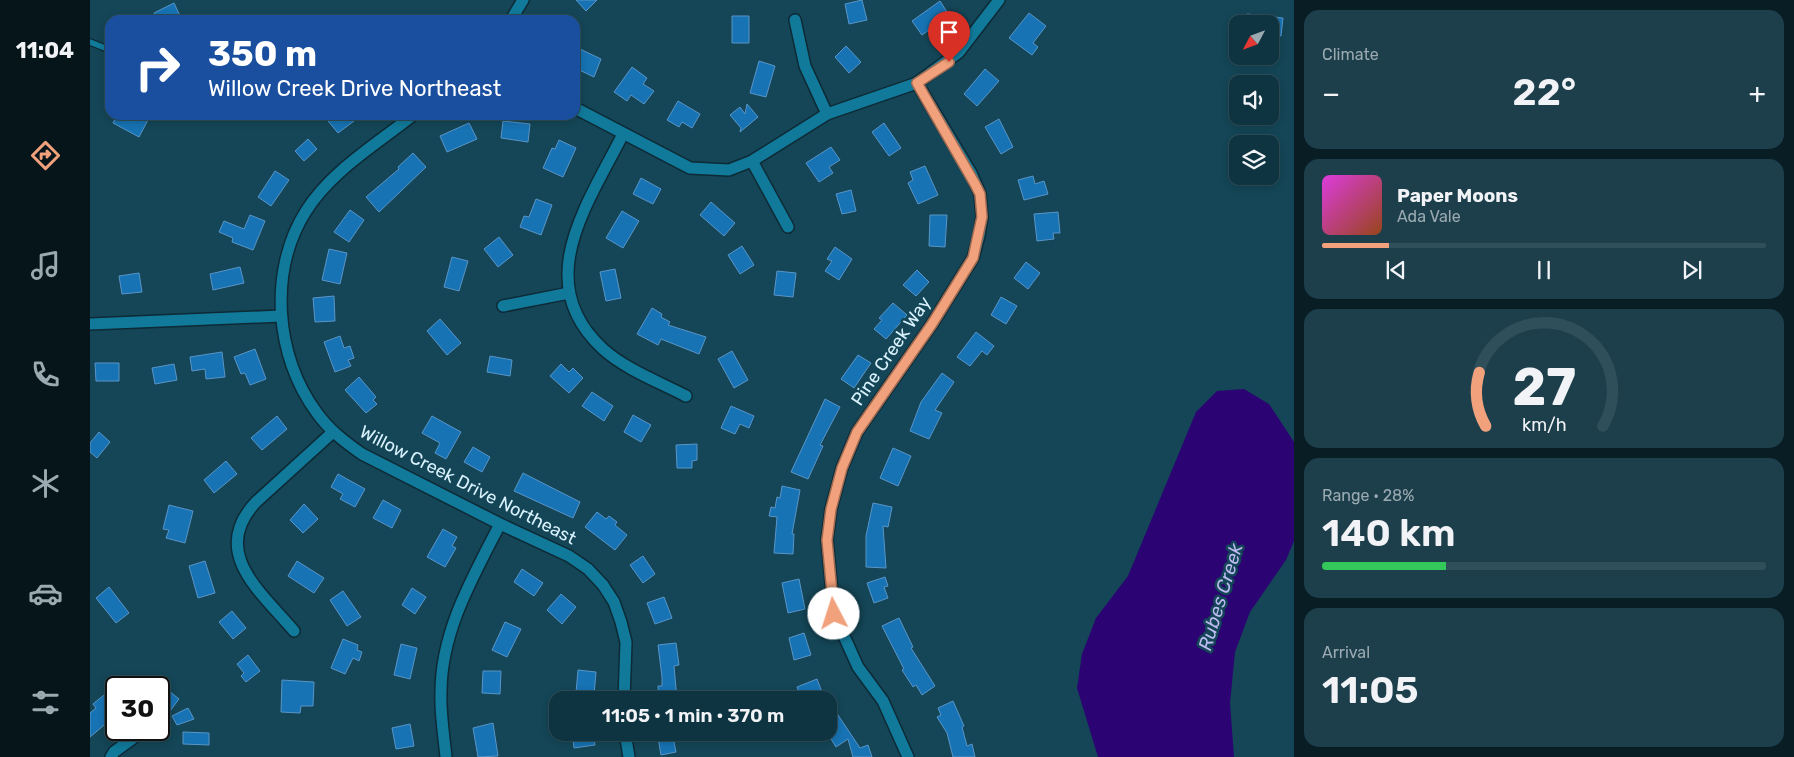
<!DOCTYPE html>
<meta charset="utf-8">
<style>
:root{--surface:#0f3441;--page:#1d3f4c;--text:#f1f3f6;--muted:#9baab1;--line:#2f4f5a;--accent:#f1a17c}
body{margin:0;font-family:Rubik,sans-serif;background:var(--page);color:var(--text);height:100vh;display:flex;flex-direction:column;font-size:19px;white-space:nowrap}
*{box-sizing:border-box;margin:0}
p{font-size:16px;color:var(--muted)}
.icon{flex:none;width:28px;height:28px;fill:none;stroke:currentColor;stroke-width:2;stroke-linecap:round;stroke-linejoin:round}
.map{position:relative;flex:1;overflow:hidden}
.sheet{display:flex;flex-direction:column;gap:10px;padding:10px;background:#081d24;width:500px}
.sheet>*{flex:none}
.hud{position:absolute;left:15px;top:15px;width:475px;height:105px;border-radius:15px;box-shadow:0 2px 8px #0003,0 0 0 1px var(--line);background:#1a4fa0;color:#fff;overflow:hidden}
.needle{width:32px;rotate:229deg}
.controls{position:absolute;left:1139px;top:15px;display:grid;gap:10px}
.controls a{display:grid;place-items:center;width:50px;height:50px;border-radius:10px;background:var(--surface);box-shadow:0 2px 8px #0003,0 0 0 1px var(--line);font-size:25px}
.speed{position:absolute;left:15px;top:676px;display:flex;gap:10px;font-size:25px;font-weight:700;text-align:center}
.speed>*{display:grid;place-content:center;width:65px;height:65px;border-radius:50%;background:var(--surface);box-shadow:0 2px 8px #0003,0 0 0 1px var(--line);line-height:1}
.speed .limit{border:2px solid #111;border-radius:8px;background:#fff;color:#111}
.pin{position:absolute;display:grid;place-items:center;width:42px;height:42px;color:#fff;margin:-51px -21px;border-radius:50% 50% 50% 0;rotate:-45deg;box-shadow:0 0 5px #0007}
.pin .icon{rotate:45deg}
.me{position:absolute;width:55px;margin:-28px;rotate:355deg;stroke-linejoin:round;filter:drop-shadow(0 0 4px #0008)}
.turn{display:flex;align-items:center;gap:18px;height:105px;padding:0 20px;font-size:22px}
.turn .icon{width:65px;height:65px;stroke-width:2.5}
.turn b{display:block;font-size:35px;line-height:42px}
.big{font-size:38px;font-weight:600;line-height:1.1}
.sheet .card{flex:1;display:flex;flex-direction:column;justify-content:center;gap:8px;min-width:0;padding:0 18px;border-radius:15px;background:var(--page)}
.sheet .dial{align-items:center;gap:0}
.dial svg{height:130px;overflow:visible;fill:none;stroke:var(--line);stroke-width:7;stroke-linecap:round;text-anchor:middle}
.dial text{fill:var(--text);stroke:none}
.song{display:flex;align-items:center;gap:15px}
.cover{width:60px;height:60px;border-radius:8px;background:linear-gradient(135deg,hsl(300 70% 55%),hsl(20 70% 35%))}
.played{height:5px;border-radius:2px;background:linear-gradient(90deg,var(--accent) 15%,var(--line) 15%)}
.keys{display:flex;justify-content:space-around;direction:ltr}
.heat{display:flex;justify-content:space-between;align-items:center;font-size:28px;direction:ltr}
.charge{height:8px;border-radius:4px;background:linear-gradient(90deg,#34c759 28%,var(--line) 0)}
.trip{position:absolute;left:459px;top:691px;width:288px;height:50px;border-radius:15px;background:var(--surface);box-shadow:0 2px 8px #0003,0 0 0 1px var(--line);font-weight:600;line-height:50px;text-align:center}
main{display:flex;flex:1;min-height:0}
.tab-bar{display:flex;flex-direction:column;width:90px;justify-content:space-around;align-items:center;background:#06151a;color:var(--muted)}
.tab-bar .icon{width:35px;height:35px}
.tab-bar .on{color:var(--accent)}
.tab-bar b{font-size:22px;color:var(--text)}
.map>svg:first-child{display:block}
</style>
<main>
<nav class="tab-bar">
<b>11:04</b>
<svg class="icon on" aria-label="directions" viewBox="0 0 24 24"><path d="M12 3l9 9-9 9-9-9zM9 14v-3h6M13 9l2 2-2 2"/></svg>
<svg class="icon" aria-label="music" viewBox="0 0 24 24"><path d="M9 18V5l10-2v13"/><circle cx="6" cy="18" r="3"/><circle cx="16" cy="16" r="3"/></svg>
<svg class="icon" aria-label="phone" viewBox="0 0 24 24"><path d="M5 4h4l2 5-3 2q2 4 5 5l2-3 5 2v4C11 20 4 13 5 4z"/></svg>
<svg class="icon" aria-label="climate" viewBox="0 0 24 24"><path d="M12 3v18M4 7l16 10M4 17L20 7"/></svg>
<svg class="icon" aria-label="car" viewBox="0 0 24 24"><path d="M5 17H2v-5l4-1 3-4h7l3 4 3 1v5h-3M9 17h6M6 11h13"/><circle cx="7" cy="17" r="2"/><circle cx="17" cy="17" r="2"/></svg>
<svg class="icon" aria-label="filters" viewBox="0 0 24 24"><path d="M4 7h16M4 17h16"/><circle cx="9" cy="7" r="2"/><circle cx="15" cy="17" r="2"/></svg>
</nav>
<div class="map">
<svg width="1204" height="757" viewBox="0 0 1204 757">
<rect width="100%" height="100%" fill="#144657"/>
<!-- water -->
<path fill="#2b0373" d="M1154,389L1179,404L1204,442V541L1196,560L1160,612L1145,652L1140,703L1144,757H1008L987,688L992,654L1006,618L1038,576L1106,412L1127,391Z"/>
<!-- building -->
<path fill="#1773b3" stroke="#5995c8" d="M486,0H507L496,11Z
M772,0L777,20L759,24L755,4Z
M850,1L859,15L832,35L822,21Z
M84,3L92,20H68L64,13Z
M939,13L956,26L943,43L948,47L942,55L919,38Z
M1157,14L1193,18L1191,36L1180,34V24H1156Z
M642,16H659V43H642Z
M756,46L771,62L759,73L745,57Z
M490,49L511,59L504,77L485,68V61Z
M669,61L685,66L676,97L660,93Z
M542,67L557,78L553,84L564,91L554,104L541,95L537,101L524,92Z
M895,69L909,81L887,106L874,94Z
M588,101L610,114L602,128L592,122L589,127L577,120Z
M657,104L668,117L650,132L651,128L640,115L650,107L655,114Z
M27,115H54L59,118L49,137L23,123Z
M233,115H259L264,121L248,133Z
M909,119L923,147L911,154L895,127Z
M413,121L440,124L438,142L411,138Z
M379,123L387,139L357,152L350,136Z
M794,123L811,148L799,156L782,132Z
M218,139L227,149L214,161L205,151Z
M469,140L486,148L473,177L453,168L462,148L465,149Z
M741,147L750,160L739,167L743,173L729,182L716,163Z
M323,153L336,167L289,212L276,197L309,169L308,167Z
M835,166L848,195L828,204L818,183L823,180L820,172Z
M185,171L199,180L181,206L168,197Z
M943,176L945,184L954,181L958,194L934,200L928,180Z
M551,178L571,189L563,204L543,194Z
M761,190L766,211L752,214L746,194Z
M446,199L462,205L451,235L430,227L434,216L439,217Z
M621,202L645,223L634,236L610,215Z
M260,210L274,220L259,242L244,232Z
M532,211L549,221L533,248L516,238Z
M968,212L970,233H963L964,239L947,241L944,214Z
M160,215L175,221L163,250L142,242L143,238L129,232L134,221L154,229Z
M840,215H857L855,247L839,246Z
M409,237L423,255L408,267L394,249Z
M652,246L664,265L650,274L638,255Z
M745,247L762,259L749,280L735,271L742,261L737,259Z
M239,249L257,253L250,284L232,280Z
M362,257L378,261L369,291L354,287Z
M936,262L950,273L938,289L924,278Z
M150,267L154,283L123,290L120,274Z
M525,269L531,298L516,301L510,272Z
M827,270L839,282L826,296L813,285Z
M687,271L706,273L703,297L684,295Z
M49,273L52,292L32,294L29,276Z
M244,296L245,321L225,322L223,298Z
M911,297L927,306L916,324L901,315Z
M803,303L817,315L796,339L784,329L792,320L789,318Z
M562,308L572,314L571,317L580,322L578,325L616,337L609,354L571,339L568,345L547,334Z
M350,319L371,343L357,355L337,331Z
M886,332L904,346L897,355L892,351L880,366L867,357Z
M250,336L254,348L260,346L264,358L258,360L261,366L245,372L234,342Z
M165,349L176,379L160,385L155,373L151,374L144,357Z
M642,351L658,380L644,388L628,359Z
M132,352L135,377L116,379L115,369L102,371L100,357Z
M768,355L781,363L764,388L751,379Z
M400,356L422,360L420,376L397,372Z
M5,363H29V381H6Z
M84,364L87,380L65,384L62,368Z
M471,364L479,372L483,368L493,378L479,393L460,376Z
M852,373L864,382L845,410L852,413L839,439L820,431L831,402Z
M269,377L286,397L283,400L287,404L276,413L255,390Z
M502,392L523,406L514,421L492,406Z
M735,399L750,407L730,445L733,446L718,479L701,472Z
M641,406L664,416L659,428L650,424L645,434L631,428Z
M543,415L561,425L551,442L534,432Z
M187,416L197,429L172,450L161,438Z
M342,416L371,432L356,459L345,453L350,443L332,433Z
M9,432L20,442L7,458L0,452V443Z
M607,444V460L602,461V468H587L586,445Z
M383,447L400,457L392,472L374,462Z
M803,448L821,456L808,486L790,478Z
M136,461L147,474L124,493L114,480Z
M433,473L490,502L483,518L424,491Z
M248,474L275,489L265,507L250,499L253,494L241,487Z
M692,486L710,490L702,534H704L703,554L684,553L687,517L679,516L681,507L685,508L687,497L690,498Z
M293,500L311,510L302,528L283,518Z
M783,503L802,507L798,527L793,526L796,568L776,567V536Z
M214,504L228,519L213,533L200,520Z
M79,505L103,511L95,543L76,538L79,530L73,529Z
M507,512L516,519L519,516L527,522L525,525L537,535L525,550L495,527Z
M353,529L367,537L362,546L366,548L355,567L337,557Z
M553,556L565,574L553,583L540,565Z
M115,561L125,593L108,598L99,566Z
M207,561L234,578L224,593L198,576Z
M432,569L453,583L444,596L424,582Z
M795,577L798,586L794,587L798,598L784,603L777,583Z
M709,579L715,609L698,613L692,583Z
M19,587L39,613L26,623L6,598Z
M322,588L336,597L325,614L312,605Z
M253,591L271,617L257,626L240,600Z
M471,594L486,607L472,624L457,610Z
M574,597L582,618L565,624L557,603Z
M142,611L156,628L143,639L129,622Z
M809,618L823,647L821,648L845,686L832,695L826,685L823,687L812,670L814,669L792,626Z
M415,622L431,629L417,657L402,650Z
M714,633L721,655L704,660L699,638Z
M253,639L268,645L267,650L272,652L269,661L263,658L255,674L241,668Z
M586,643L589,665L584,666L587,700H569L568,686H572V677L568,645Z
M311,644L327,648L320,679L304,675Z
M158,655L170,671L156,682L151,676L154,673L147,664Z
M488,670L506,672L504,695L486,693Z
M393,671H411L410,694L392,693Z
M727,679L735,700H712L707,687Z
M192,680L224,682L223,706H211L210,713L191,712Z
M69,689L78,693L79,691L89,699L77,715L69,709Z
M26,692V715L0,737V713L6,708L3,704L14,695Z
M863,701L874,726L872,727L877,746L882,744L885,757H863L857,733L847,717L851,715L848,708Z
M98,708L104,719L87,725L82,716Z
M744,709L770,748L778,745L782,757H763L758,739L746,747L738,734V714Z
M403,723L408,756L388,757L383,728Z
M320,724L324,746L306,749L302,728Z
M93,732L119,733V745L93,744Z
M482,732H503L505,745L484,748Z
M567,732H582L586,752L571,755Z"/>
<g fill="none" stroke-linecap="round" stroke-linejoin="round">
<defs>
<path id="lane" d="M0,42L20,50"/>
<path id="street" d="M421,20L433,0
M705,20L715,66L737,114
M485,108L600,168L639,170L662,161L737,114L827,83L869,52L909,0
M323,115C287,144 241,171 216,211C178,271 185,357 227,413C239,430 255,442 272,454L410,524L479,556L498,569L513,585L524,602L531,622L536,642L534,700
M533,134C498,204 440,282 513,349C535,369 569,382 596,396
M662,161L698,227
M413,306L479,293
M0,324L191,316
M204,631C171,592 119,552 166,502L243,432
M535,732L539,757
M21,757L24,752L46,736
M356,757C354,736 350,714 351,692C351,631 383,577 410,524
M818,757L793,701L768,667L744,614L737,540L741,509L752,468L767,432L842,324L883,258L889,236L892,217L890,194L881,173L827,83"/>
</defs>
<!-- lane casing -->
<use href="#lane" stroke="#0d2a35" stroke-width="8"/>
<!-- street casing -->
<use href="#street" stroke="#0d2a35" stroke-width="14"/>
<!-- lane -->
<use href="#lane" stroke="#117a9b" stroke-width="5.5"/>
<!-- street -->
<use href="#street" stroke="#117a9b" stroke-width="11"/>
</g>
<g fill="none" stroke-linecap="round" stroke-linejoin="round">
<defs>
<path id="route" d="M744,614L737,540L741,509L752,468L767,432L842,324L883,258L892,217L890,194L885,184L827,83L859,62"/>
</defs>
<!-- route casing -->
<use href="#route" stroke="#9d6951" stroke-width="12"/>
<!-- route -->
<use href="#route" stroke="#f1a17c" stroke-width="9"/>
</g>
<g text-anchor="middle" stroke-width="5" stroke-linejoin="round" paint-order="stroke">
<!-- street labels -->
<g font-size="18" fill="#d9f2fd" stroke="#144657">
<text transform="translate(801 351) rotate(-56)" y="6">Pine Creek Way</text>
<text transform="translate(378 485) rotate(27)" y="6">Willow Creek Drive Northeast</text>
</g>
<!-- water labels -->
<g font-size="19" font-style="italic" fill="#bdbbf2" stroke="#144657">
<text transform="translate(1130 597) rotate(-73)" y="7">Rubes Creek</text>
</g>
</g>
</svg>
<div class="controls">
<a><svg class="needle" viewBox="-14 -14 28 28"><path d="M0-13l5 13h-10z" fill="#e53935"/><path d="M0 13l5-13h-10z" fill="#9baab1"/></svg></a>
<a><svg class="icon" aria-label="sound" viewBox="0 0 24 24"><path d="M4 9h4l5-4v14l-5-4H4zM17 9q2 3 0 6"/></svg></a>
<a><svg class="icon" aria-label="layers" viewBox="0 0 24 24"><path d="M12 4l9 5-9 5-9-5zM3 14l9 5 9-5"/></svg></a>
</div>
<div class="speed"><div class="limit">30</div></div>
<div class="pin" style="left:859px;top:62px;background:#d93025"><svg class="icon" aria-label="arrive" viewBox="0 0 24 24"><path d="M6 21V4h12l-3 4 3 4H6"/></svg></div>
<svg class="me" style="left:744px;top:614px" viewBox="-20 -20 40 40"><circle r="19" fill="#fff"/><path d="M0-13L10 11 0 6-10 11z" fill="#f1a17c"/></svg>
<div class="trip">11:05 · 1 min · 370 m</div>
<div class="hud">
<div class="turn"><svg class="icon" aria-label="right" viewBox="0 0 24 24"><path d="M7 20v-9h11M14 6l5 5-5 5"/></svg><div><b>350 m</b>Willow Creek Drive Northeast</div></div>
</div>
</div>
<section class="sheet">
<div class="card"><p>Climate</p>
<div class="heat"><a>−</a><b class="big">22°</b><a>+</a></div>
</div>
<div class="card">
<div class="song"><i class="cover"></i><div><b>Paper Moons</b><p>Ada Vale</p></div></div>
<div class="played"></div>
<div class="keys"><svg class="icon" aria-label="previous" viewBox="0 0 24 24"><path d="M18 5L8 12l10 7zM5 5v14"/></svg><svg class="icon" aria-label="pause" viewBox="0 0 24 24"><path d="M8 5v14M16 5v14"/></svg><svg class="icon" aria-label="next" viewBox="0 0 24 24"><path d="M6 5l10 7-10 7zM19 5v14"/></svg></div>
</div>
<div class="card dial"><svg viewBox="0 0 100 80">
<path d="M14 69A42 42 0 1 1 86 69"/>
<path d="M14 69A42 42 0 0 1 10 36" stroke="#f1a17c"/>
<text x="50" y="56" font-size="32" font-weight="700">27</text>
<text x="50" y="72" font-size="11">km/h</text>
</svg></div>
<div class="card"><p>Range · 28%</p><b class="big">140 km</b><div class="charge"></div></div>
<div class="card"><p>Arrival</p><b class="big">11:05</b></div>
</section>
</main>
